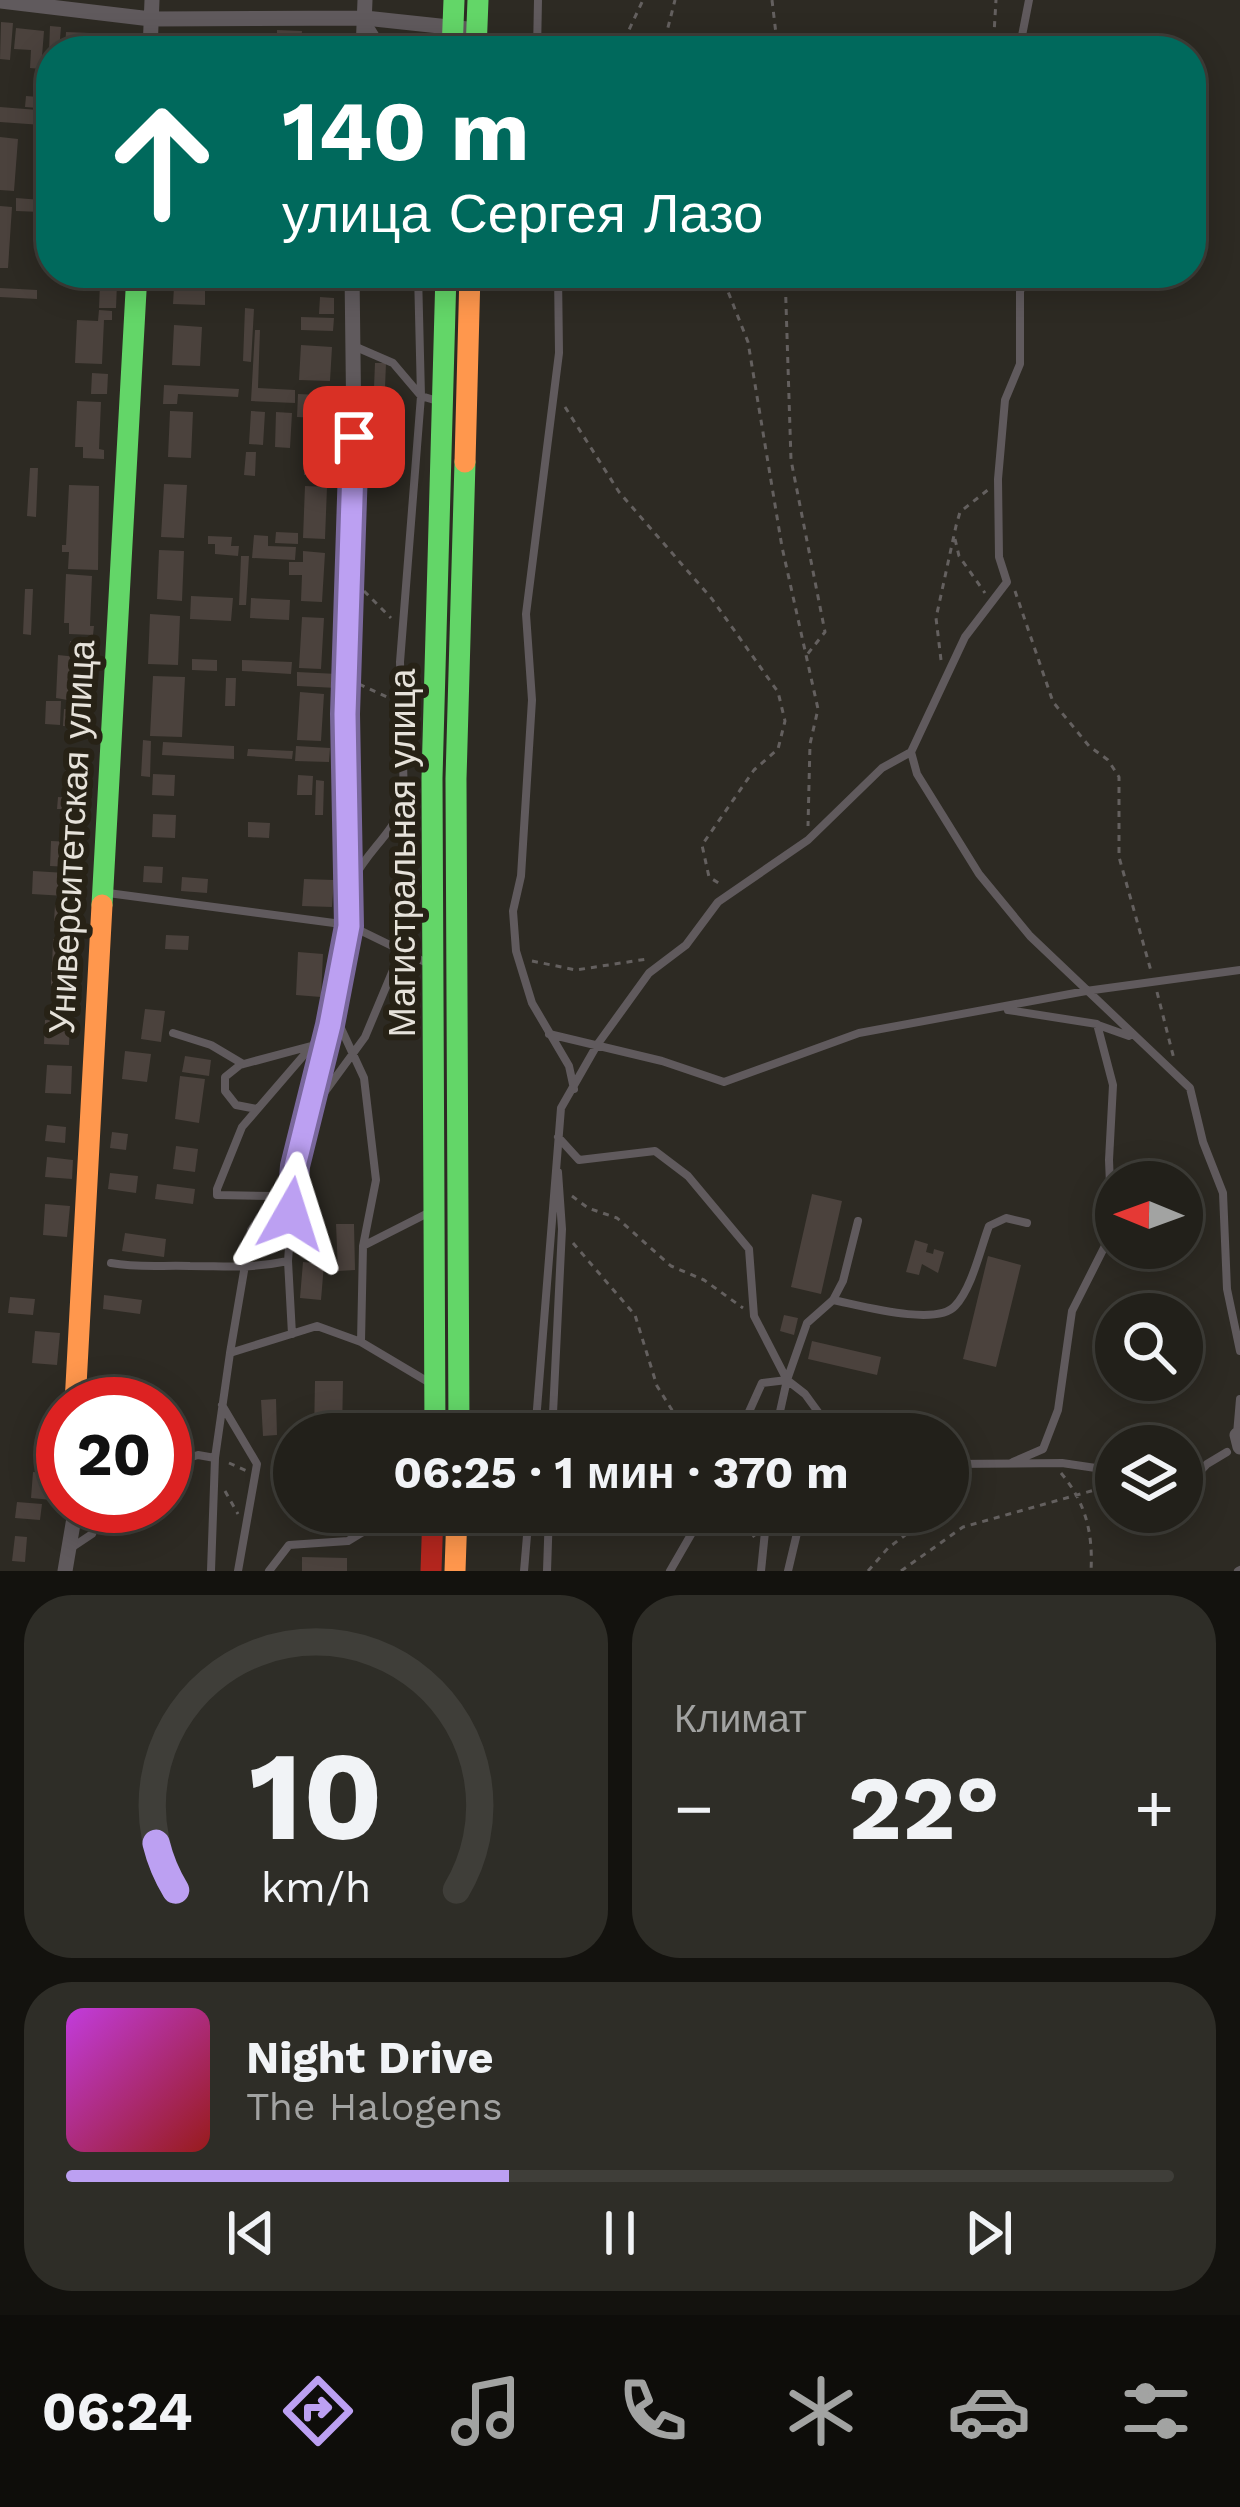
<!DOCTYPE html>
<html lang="ru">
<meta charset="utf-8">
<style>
:root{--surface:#22201a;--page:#2e2d27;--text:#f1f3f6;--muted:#a2a3a2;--line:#3f3e39;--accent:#bca0f2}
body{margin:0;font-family:"Work Sans",sans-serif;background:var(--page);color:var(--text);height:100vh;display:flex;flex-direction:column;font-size:45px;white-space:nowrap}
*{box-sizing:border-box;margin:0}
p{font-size:39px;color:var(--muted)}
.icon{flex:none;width:66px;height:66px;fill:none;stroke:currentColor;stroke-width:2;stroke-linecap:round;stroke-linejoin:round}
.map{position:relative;height:1571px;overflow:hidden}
.panel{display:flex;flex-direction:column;gap:24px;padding:24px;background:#13120e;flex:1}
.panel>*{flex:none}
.hud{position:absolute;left:36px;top:36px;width:1170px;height:252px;border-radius:48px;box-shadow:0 6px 30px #0003,0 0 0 3px var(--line);background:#00695c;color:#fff;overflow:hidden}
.needle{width:78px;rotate:271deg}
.controls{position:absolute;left:1095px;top:1161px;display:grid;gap:24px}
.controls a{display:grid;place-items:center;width:108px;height:108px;border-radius:50%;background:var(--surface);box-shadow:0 6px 30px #0003,0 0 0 3px var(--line);font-size:60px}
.speed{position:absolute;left:36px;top:1377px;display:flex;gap:24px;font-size:60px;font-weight:700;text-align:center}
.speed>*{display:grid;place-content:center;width:156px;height:156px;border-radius:50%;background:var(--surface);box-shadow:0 6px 30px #0003,0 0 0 3px var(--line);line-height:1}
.speed .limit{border:18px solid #d22;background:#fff;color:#111}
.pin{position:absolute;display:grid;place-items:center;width:102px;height:102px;color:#fff;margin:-51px;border-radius:24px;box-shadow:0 6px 18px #0006}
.me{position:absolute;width:132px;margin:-66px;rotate:6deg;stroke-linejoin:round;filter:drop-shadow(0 0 9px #0008)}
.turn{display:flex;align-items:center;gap:42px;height:252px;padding:0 48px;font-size:54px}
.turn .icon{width:156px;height:156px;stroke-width:2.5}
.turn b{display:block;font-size:84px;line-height:102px}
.big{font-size:90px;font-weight:700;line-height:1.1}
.panel .card{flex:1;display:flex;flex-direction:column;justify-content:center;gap:18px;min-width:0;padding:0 42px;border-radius:48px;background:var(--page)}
.panel .dial{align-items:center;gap:0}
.dial svg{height:312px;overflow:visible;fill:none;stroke:var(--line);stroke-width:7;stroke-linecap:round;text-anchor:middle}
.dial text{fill:var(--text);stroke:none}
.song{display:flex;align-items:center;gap:36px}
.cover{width:144px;height:144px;border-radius:18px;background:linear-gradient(135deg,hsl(290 70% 55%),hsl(0 70% 35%))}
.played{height:12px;border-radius:6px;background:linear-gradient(90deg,var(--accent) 40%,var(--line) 40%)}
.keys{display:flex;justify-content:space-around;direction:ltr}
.heat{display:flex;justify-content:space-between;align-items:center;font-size:66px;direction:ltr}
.panel .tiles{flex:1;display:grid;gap:24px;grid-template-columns:1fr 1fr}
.card:last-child{grid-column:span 2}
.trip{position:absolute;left:273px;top:1413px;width:696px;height:120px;border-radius:60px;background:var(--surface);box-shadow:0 6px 30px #0003,0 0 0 3px var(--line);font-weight:700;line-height:120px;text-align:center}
.menu{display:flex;height:192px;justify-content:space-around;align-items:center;background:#0e0d0a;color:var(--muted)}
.menu .icon{width:84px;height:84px}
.menu .selected{color:var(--accent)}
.menu b{font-size:54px;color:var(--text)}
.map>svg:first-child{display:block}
</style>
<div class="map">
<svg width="1240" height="1571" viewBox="0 0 1240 1571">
<rect width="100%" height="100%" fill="#2d2a23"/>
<!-- building -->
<path fill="#4b423d" d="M1,22L13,23L10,60L0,59Z
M50,26L61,27L59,51H49Z
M16,28L44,31L41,69L30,68L31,50L14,49Z
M277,30L302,31L301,42L277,41Z
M66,32L113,34V51H65Z
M26,96L51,98V109L25,107Z
M0,107L51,111V141L41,140L42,125L0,122Z
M0,137L18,139L14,191L0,190Z
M16,198L42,200L41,212L16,211Z
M0,206L12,207L8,268H0Z
M37,216H44L42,250H35Z
M304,273H333V287L303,285Z
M166,275L205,277V305L173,304L174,287H166Z
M100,283L117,284L116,308H99Z
M0,288L37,290V299L0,297Z
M320,297L334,298V314H319Z
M245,308L254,309L251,362L243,361Z
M99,310L112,311V320H104L102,364L75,363L77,320L98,321Z
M301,317L334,318L333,331L301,330Z
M174,325L202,327L200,366L172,365Z
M255,330H260L258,388L295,390V403L251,401Z
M301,345L332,347L330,381L299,380Z
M375,363H386L384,412H373Z
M92,373L108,374L107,394H91Z
M164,385L239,389L238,397L178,394L177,404H163Z
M298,394L340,396L339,419L297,417Z
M77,401L101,402L99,449L104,450V459L83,458V447H75Z
M170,411L193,412L191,458L168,457Z
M251,411L265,412L263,445L249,444Z
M276,412L292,413L290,448L275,447Z
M374,421H396V455H374Z
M307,424L326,425L323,476L304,475Z
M246,452H256L255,476L244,475Z
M30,468H38L36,517L27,516Z
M164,484L187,485L184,538L161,537Z
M69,485L99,486L98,570L68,569L69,552H62V545H66Z
M305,486L327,487L325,539L303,538Z
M276,532L298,533V544L275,543Z
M254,535L268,536V546L296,547L295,560L252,558Z
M208,536L232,537L231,546H239L238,556L215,554V544H208Z
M159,550L184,551L182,601L157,599Z
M303,551L325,553L322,602L301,601L302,575H289V562H303Z
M241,556H249L246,605H239Z
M66,574L92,576L90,626H94L93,635L69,634V623H64Z
M25,589H33L31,635L23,634Z
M191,596L233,598L231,621L190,619Z
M251,598L290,600L289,620L250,618Z
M150,614L180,616L178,665L148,664Z
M302,617L324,618L321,669L299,668Z
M70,641L94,642L93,651L69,650Z
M58,655L87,658L85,703L56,698Z
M192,659L217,660V671L192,670Z
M242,660L292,662L291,674L242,671Z
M297,672L338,674L337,688L297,686Z
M153,676L185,677L182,737L150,736Z
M226,678H236L235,706H225Z
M300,692L324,694L321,741L297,740Z
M46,701H61L60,725L45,724Z
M64,709L87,710L86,727L63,726Z
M143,740L151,741L150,777L141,776Z
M163,742L234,746V759L162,755Z
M296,746L330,748L329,762L295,761Z
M248,749L293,751L292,759L247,756Z
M66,759L84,760V779L65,778Z
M153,774L175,775L174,796L152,795Z
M298,775L313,776L312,795H297Z
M316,780L324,781L323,815H315Z
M58,797L84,799L82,821L65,820V809H57Z
M153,814L176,815L175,838L152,837Z
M248,822L270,823L269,838L248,837Z
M51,841L72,842L71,867L50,866Z
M144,866L163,867L162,883L143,882Z
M33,871L66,873L65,896L32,894Z
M182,877L208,879L207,893L181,891Z
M304,879L334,880L332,907L302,906Z
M55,905L80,906L79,922L54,921Z
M166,935L189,936L188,950L165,949Z
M53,939L74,940L72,968L52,967Z
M298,952L323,954L321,997L296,995Z
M51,972L78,973V987L51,986Z
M145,1009L165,1011L161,1042L141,1039Z
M45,1020L70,1021L69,1045L44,1044Z
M125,1051L151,1054L147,1082L122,1079Z
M185,1056L211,1060L209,1076L182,1072Z
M47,1065L72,1066L71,1094L45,1093Z
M180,1076L205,1079L199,1123L175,1119Z
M47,1125L66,1127L65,1143L45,1141Z
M112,1132L128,1134L126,1150L110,1148Z
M176,1146L198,1149L195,1172L173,1169Z
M47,1157L73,1160L72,1179L45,1177Z
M110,1173L138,1176L136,1193L108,1189Z
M157,1184L195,1189L193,1204L155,1199Z
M812,1194L842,1201L821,1294L791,1287Z
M45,1204L70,1206L67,1237L43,1235Z
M336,1224H354L355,1270L338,1271Z
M125,1233L166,1239L164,1257L122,1251Z
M915,1240L928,1244L926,1252L933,1254L934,1249L944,1252L938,1273L922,1264L919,1275L906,1272Z
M988,1256L1021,1265L996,1367L963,1359Z
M303,1262L324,1264L321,1300L300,1298Z
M104,1295L142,1300L140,1314L103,1309Z
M10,1297L35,1299L33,1315L8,1313Z
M784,1315L798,1318L794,1335L780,1331Z
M35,1331L60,1333L57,1365L32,1363Z
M812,1341L881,1357L877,1375L808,1359Z
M315,1381H343L342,1434H314Z
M276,1399L277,1435L263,1436L261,1400Z
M33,1472L54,1474L52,1500L31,1498Z
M17,1502L42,1504L40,1520L15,1518Z
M15,1536L27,1537L25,1562L12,1561Z
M302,1557L347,1558V1571H302Z"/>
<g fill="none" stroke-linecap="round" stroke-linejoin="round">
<!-- path -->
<path stroke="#64605f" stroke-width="3" stroke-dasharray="6 6" stroke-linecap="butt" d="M772,0L778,51
M619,51L643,0
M662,51L675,0
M993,51L996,0
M715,273L725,284L748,342L782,547L818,709L810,744L808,826
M785,273L791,460L825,632L806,656
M565,407L619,492L712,599L778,692L785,721L778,749L754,770L702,845L709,877L720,884
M955,539L959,556L985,593
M364,591L391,618
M1015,591L1053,702L1089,746L1108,760L1119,777V857L1151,971
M941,660L936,618L956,526L960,512L989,489
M359,684L389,698
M532,961L576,970L647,959
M1157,992L1174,1059
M572,1196L588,1208L617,1218L671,1266L704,1280L743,1308
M573,1243L635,1315L657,1386L687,1434
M229,1463L247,1471
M1061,1473C1086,1503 1093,1533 1091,1571
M225,1491L238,1514
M948,1502L970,1477
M738,1512L755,1538
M868,1571L888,1548L936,1512
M901,1571L963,1527L1116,1484"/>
<!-- lane -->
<path stroke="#605a5d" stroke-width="8" d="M369,25L385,51
M537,51L538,0
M1019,51L1029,0
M558,273L559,353L526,614L532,700L521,876L513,911L516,951L532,1003L569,1066L574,1089
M356,347L393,363L421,396L441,402
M911,752L917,774L979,874L1030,936L1190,1088L1203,1142L1223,1193L1227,1289L1240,1351
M353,880C367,851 392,835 403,804
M108,893L349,925L429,964
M1008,1010L1097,1024L1113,1085L1109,1160L1112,1232L1072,1311L1058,1410L1043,1449L1013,1462
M333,1011L364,1078L376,1180L363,1246
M1098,1025L1129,1036
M173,1033L211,1045L243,1064
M549,1034L662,1061L724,1082L859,1033L1086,991L1240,970
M257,1109L236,1105L225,1091V1077L240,1065L311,1046
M308,1115L365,1037L401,951L407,898L400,662L421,396L418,273
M558,1137L579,1160L655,1151L688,1176L749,1249L754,1316L787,1380L805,1394L829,1427L846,1434
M274,1196L217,1195V1189L242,1127L329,1026
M428,1213L363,1246L361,1342L430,1383
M111,1263C138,1268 162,1265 190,1266C228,1266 249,1269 288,1261
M833,1300C859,1305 936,1327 955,1306C972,1288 980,1250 989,1226L1006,1218L1027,1223
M292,1334L288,1261L295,1168
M230,1353L251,1230L295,1166L330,1025L349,926
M222,1405L257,1464L238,1571
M351,1426L433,1430
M535,1434L561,1108L597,1045L649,973L686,945L718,902L808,840L882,768L911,752L965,637L1007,582L999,557L998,479L1005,400L1020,364V292L1025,273
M552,1434L562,1229L558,1172
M739,1434L762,1383L787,1380L807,1323L833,1300L843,1281L858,1221
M775,1434L787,1380
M1237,1434L1240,1399
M948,1464L1062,1463L1116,1471
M165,1465L198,1455L215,1458
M1182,1482H1190L1207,1464L1227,1452
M71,1548L92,1534L105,1506
M211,1571L215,1458L230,1353L317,1326L361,1342
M269,1571L289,1545L348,1541L396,1512
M524,1571L529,1512
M547,1571L549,1512
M670,1571L704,1512
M761,1571L767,1512
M788,1571L802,1512
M1238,1571L1240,1570"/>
<!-- street -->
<path stroke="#605a5d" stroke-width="15" d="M0,1L151,19L365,18L477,30
M150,51L152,0
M363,51L365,0
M349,925L345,714L354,437L352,273
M1237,1435L1240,1447
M65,1571L76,1506"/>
<!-- fast -->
<path stroke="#63d668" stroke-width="21" d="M452,51L454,0
M476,51L478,0
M102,905L137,273
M435,1434L432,778L446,273
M459,1434L456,779L465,462"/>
<!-- slow -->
<path stroke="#ff974d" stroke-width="21" d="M465,462L470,273
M75,1404L102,905
M455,1571L457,1512"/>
<!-- jam -->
<path stroke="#b3261e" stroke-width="21" d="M431,1571L433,1512"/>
</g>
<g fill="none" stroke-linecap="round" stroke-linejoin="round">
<defs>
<path id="route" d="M291,1214L295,1166L330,1025L349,926L345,714L354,437"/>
</defs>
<!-- route casing -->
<use href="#route" stroke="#7a689d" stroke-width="30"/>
<!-- route -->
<use href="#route" stroke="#bca0f2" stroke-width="21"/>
</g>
<g text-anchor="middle" stroke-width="12" stroke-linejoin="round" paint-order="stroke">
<!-- street labels -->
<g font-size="36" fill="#e6e2da" stroke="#272216">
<text transform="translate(71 837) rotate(-87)" y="13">Университетская улица</text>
<text transform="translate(402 853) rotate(-90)" y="13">Магистральная улица</text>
</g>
</g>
</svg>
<div class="controls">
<a><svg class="needle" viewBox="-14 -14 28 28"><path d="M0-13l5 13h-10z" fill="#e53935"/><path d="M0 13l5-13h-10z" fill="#a2a3a2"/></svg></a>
<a><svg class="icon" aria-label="search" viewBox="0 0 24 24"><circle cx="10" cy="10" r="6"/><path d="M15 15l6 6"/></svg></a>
<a><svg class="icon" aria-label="layers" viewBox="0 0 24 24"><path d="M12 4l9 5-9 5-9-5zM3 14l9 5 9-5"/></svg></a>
</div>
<div class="speed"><div class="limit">20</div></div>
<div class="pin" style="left:354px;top:437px;background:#d93025"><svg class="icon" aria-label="arrive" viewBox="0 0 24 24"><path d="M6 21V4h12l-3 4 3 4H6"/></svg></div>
<svg class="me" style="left:291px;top:1214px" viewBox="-20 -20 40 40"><path d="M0-17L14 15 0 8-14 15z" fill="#bca0f2" stroke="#fff" stroke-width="4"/></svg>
<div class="trip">06:25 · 1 мин · 370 m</div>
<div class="hud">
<div class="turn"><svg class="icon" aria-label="ahead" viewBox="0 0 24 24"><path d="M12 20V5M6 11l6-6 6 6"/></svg><div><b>140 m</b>улица Сергея Лазо</div></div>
</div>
</div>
<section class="panel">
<div class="tiles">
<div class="card dial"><svg viewBox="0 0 100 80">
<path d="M14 69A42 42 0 1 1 86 69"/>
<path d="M14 69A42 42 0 0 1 9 57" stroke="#bca0f2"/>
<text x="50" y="56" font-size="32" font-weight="700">10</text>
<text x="50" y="72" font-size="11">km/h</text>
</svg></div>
<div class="card"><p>Климат</p>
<div class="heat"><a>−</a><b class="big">22°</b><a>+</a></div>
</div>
<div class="card">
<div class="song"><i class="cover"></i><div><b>Night Drive</b><p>The Halogens</p></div></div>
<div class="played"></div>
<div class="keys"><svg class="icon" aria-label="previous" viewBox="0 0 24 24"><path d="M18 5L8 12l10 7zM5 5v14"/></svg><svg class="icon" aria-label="pause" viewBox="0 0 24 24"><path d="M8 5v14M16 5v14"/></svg><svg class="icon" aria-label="next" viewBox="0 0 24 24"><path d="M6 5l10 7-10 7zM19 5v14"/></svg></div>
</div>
</div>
</section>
<nav class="menu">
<b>06:24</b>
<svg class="icon selected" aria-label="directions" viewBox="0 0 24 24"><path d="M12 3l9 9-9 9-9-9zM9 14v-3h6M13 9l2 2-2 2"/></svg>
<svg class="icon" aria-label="music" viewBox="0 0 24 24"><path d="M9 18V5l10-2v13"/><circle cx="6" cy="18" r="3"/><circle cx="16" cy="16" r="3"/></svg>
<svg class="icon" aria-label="phone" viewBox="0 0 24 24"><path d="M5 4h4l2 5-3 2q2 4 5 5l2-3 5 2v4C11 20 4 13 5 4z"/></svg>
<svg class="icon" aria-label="climate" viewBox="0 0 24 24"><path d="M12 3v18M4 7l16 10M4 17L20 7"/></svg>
<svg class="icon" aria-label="car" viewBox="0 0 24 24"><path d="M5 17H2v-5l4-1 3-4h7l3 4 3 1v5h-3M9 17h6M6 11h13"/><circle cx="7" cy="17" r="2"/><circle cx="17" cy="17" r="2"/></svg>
<svg class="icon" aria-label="filters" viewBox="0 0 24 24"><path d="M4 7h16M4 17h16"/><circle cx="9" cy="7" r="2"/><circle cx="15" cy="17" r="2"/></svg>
</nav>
